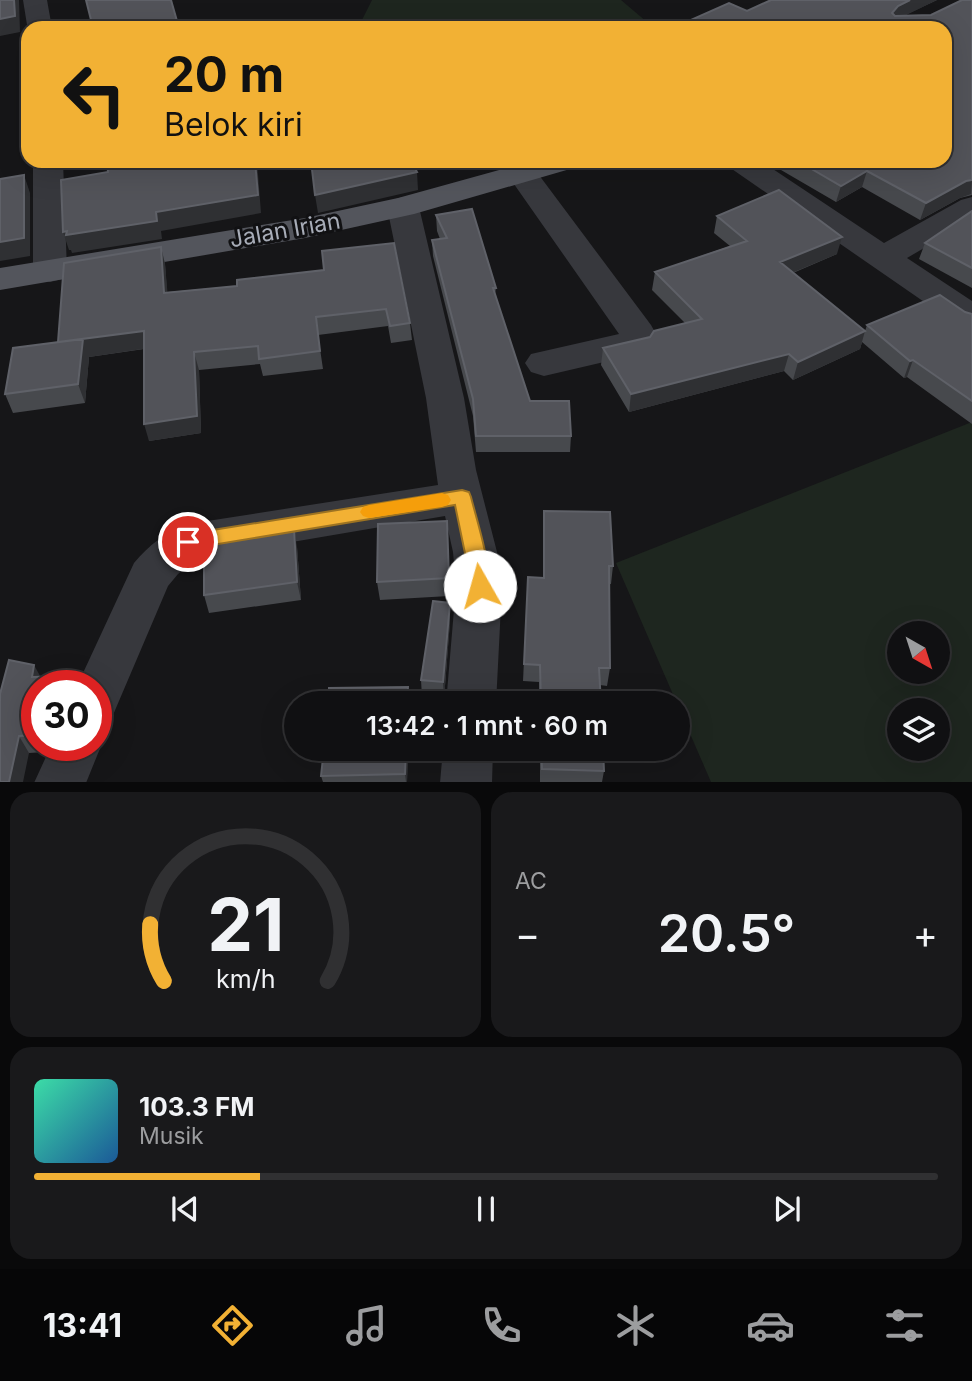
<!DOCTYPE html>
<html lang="id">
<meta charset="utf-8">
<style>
:root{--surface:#101012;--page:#19191b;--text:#f1f3f6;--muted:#9c9d9f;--line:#303032;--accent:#f2b134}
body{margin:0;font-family:Inter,sans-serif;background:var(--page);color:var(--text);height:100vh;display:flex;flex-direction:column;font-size:26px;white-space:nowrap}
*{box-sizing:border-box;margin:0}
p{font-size:23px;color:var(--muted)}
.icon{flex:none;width:38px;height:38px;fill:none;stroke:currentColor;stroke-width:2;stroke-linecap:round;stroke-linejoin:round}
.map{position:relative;height:782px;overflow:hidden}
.sheet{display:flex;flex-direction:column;gap:10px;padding:10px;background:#09090a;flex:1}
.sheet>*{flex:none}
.top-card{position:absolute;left:21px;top:21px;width:931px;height:147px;border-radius:21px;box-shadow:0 7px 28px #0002,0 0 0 2px var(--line);background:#f2b134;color:#111;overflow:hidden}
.needle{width:46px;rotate:141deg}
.tools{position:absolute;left:887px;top:621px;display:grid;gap:14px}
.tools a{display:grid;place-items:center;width:63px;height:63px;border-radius:50%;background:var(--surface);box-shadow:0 7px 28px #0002,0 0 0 2px var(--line);font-size:35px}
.speed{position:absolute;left:21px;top:670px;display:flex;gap:14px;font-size:35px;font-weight:700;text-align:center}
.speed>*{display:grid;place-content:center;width:91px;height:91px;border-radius:50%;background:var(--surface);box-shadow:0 7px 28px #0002,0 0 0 2px var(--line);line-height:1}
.speed .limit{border:10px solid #d22;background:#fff;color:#111}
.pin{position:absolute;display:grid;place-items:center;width:60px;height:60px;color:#fff;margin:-30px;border:4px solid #fff;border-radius:50%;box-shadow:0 2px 7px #0007}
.me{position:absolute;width:77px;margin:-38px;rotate:353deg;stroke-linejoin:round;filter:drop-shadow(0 0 5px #0008)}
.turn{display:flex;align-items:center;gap:24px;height:147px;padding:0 28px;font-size:32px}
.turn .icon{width:91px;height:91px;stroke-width:2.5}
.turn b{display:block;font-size:49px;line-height:60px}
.big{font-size:52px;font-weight:600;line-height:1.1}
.sheet .widget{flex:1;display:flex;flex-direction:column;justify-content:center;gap:10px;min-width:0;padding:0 24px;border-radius:21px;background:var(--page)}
.sheet .dial{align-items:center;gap:0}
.dial svg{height:182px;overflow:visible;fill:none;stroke:var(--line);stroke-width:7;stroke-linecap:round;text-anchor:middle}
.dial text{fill:var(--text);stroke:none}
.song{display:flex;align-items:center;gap:21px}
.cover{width:84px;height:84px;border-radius:10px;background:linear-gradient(135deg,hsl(160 70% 55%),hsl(210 70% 35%))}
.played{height:7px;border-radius:4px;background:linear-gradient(90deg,var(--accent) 25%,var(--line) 25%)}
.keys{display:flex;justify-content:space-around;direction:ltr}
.heat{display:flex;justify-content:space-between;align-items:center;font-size:38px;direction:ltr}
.sheet .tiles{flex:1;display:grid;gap:10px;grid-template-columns:1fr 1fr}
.widget:last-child{grid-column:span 2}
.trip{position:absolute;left:284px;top:691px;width:406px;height:70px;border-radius:35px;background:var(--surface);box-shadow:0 7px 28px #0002,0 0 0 2px var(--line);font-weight:600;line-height:70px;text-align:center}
.menu{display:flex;height:112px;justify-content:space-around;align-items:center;background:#060607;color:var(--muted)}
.menu .icon{width:49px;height:49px}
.menu .selected{color:var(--accent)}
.menu b{font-size:32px;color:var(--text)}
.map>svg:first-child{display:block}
</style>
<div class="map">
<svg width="972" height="783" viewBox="0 0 972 783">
<rect width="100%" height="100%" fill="#161618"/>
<!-- green -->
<path fill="#1e261f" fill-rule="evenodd" d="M372,0H621L654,28H358Z
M972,422V782H711L616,563ZM900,634H938V672H900ZM900,710H938V749H900Z"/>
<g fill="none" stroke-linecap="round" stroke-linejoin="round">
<!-- street -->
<path fill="#37383d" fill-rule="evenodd" d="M23,0H47L52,28H28V31Z
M33,161H63L67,271L62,279L50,282L38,279L33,271Z
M725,161H761L884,243L961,200L972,197V220L907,258L972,301V330L959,326L729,167Z
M522,165L533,167L651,325L656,334L647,352L544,376L531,372L525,363L531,354L619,334L507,174L511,167Z
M403,197L414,200L419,207L464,398L476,470L497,552L502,586L496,704H446L456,586L453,552L445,516L199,558L178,574L168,586L113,715L96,721V686H77L134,563C149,545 166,532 188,524L438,485L426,398L387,207L392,200Z
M96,734L101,746L86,783H34L51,746H96Z
M443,749H493L492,783H440Z"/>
<!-- primary -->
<path fill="#53555c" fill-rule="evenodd" d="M532,161H581L577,167L414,214L305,238L0,290V268L305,218L398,198Z"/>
</g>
<!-- wall -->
<path fill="#47494d" d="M937,0L905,15H931L972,0V195L960,198L920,220L862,187L836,202L769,163L770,161H945V28H683L684,23L747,11Z
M972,211V288L919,259L925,243Z
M436,215L496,288L495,294L530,401L571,436L570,452H476L473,416L433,256L432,240L440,239L437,231Z
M717,216L837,254L793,273L865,331L867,325L965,312L972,314V424L907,377L904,378L862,342L860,349L793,380L784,371L629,412L601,365L603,348L650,337L685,323L652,290L655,272L730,246L714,233Z
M161,247L165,264L167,292L237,286L324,270L410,323L412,340L391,343L388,326L318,335L323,369L263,376L260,364L199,370L201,433L149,441L144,349L89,357L85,403L13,413L5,394L58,342Z
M544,511L613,566L611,584H609L610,668L607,686L600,685L601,704H539V682L523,681L528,577L543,578Z
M447,521L449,596L380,600L377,582Z
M297,547L301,600L209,613L204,595Z
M450,621L444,699L422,697L421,680Z
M37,686V746H50L45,752L29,753L0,782Z
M408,749L407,782H323L321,776Z
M540,749H603L604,771L602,782H540Z"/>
<!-- shaded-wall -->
<path fill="#2f3033" d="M14,0H19L20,32L0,36V19Z
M910,0H937L894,21L892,13L898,6Z
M255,161H257L261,213L161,231L162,239L72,253L71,250H69L63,232Z
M867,171L862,187L836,202L841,186Z
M417,172L418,190L318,213L315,195Z
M24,175L30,193V256L0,261V242Z
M972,180L971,194L960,198L920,220L926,203L966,181Z
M842,237L837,254L775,280L780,262Z
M161,247L165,264L169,310L164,293Z
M144,331L149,348L89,357L85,403L78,384L58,342Z
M865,331L860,349L793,380L798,362Z
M194,352L199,370L201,433L149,441L144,424Z
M789,354L784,371L629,412L631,394Z
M913,360L907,377L904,378L910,361Z
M294,529L297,547L301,600L297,582Z
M450,603V621L444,699L443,682Z
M34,665L44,683L32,677Z
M69,676L74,686H66Z
M19,736L29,753L23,782H9Z
M42,746H50L45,752Z
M406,749H408L407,782H406L405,774Z"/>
<!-- building -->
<path fill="#525359" stroke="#5f6168" stroke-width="2" d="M0,0H14L15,16L0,19Z
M86,0H171L179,28H93Z
M771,0H910L898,6L892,13L895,16L931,15L962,0H972V180L966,181L926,203L867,171L841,186L798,161H945V28H694L684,23L729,3L747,11Z
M107,161H255L258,195L156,212L157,221L66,235L67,231L63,232L61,180L108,172Z
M311,161H411L417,172L315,195Z
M24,175V238L0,242V179Z
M779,190L842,237L780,262L865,331L798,362L789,354L631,394L603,348L650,337L654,331L702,319L655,272L747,241L717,216Z
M472,209L496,288H493L530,401H569L571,436H476L473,399L432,240L447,238L436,215Z
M972,211V268L925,243Z
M394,243L410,323L390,326L386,309L316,317L320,351L259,359L258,346L194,352L197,416L144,424V331L58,342L64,263L161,247L164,293L237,286V280L324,270L322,251Z
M940,295L965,312L972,314V401L913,360L910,361L867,325Z
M83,339L78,384L5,394L13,348Z
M544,511L610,512L613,566H609L610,668H599L601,704H541L540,665L524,664L528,577L544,578Z
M447,521L449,578L377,582L378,524Z
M294,529L297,582L204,595V541Z
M433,601L450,603L443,682L421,680Z
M9,660L34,665L32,677L69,676L66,686H37V733L36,735L19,736L9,782H0V694Z
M408,687L407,704H328L329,688Z
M324,749H406L405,774L321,776Z
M541,749H603L604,771L542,769Z"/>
<!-- route -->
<path fill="#f2b134" stroke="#9d7322" stroke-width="2" d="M462,490L469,492L471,497C476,518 495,574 486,592L480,594L473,592L455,505L188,549L182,547L179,542L182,536L188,534Z"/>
<!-- slow -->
<path fill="#f59e0b" d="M442,493L448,495L451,500L448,505L442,507L369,518L363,516L360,512L363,507L369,505Z"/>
<g text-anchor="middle" stroke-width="6" stroke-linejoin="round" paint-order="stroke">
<!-- street labels -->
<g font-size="23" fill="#a8adb8" stroke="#111113">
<text transform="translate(285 230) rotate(-10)" y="8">Jalan Irian</text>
</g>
</g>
</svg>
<div class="tools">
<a><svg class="needle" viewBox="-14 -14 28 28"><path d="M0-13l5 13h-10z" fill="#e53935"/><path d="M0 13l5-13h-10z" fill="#9c9d9f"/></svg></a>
<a><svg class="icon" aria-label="layers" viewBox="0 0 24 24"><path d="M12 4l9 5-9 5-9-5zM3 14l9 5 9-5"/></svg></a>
</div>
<div class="speed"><div class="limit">30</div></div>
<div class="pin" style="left:188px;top:542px;background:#d93025"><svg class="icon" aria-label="arrive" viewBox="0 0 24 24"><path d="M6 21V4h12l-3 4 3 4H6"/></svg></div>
<svg class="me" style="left:480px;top:586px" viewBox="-20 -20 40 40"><circle r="19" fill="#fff"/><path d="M0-13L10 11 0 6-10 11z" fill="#f2b134"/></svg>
<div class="trip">13:42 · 1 mnt · 60 m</div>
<div class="top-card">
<div class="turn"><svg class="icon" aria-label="left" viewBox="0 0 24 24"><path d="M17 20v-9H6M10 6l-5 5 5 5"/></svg><div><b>20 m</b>Belok kiri</div></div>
</div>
</div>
<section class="sheet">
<div class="tiles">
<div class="widget dial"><svg viewBox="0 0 100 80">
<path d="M14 69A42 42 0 1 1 86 69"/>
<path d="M14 69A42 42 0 0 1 8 44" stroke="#f2b134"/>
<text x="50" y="56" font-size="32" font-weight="700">21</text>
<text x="50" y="72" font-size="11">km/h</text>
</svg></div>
<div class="widget"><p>AC</p>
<div class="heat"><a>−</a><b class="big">20.5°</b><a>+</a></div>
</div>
<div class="widget">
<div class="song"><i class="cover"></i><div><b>103.3 FM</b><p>Musik</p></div></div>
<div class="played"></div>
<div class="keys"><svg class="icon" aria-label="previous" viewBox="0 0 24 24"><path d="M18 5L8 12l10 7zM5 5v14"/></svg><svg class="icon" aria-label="pause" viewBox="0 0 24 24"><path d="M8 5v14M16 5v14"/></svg><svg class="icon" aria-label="next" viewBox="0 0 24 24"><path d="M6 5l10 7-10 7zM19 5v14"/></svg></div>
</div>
</div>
</section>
<nav class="menu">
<b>13:41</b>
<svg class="icon selected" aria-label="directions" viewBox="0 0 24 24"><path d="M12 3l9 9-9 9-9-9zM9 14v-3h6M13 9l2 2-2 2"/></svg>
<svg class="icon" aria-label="music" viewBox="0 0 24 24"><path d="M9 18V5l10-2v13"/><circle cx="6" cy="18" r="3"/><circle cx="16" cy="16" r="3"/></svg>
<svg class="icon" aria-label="phone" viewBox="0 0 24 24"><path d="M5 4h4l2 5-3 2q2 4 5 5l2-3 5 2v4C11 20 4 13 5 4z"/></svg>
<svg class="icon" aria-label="climate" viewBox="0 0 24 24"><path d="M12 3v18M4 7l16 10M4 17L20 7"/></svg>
<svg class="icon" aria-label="car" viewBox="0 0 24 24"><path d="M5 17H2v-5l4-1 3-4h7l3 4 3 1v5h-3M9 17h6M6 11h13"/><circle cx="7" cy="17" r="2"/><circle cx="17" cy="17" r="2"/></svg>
<svg class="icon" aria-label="filters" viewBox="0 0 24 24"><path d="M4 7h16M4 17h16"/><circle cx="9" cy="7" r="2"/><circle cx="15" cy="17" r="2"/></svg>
</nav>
